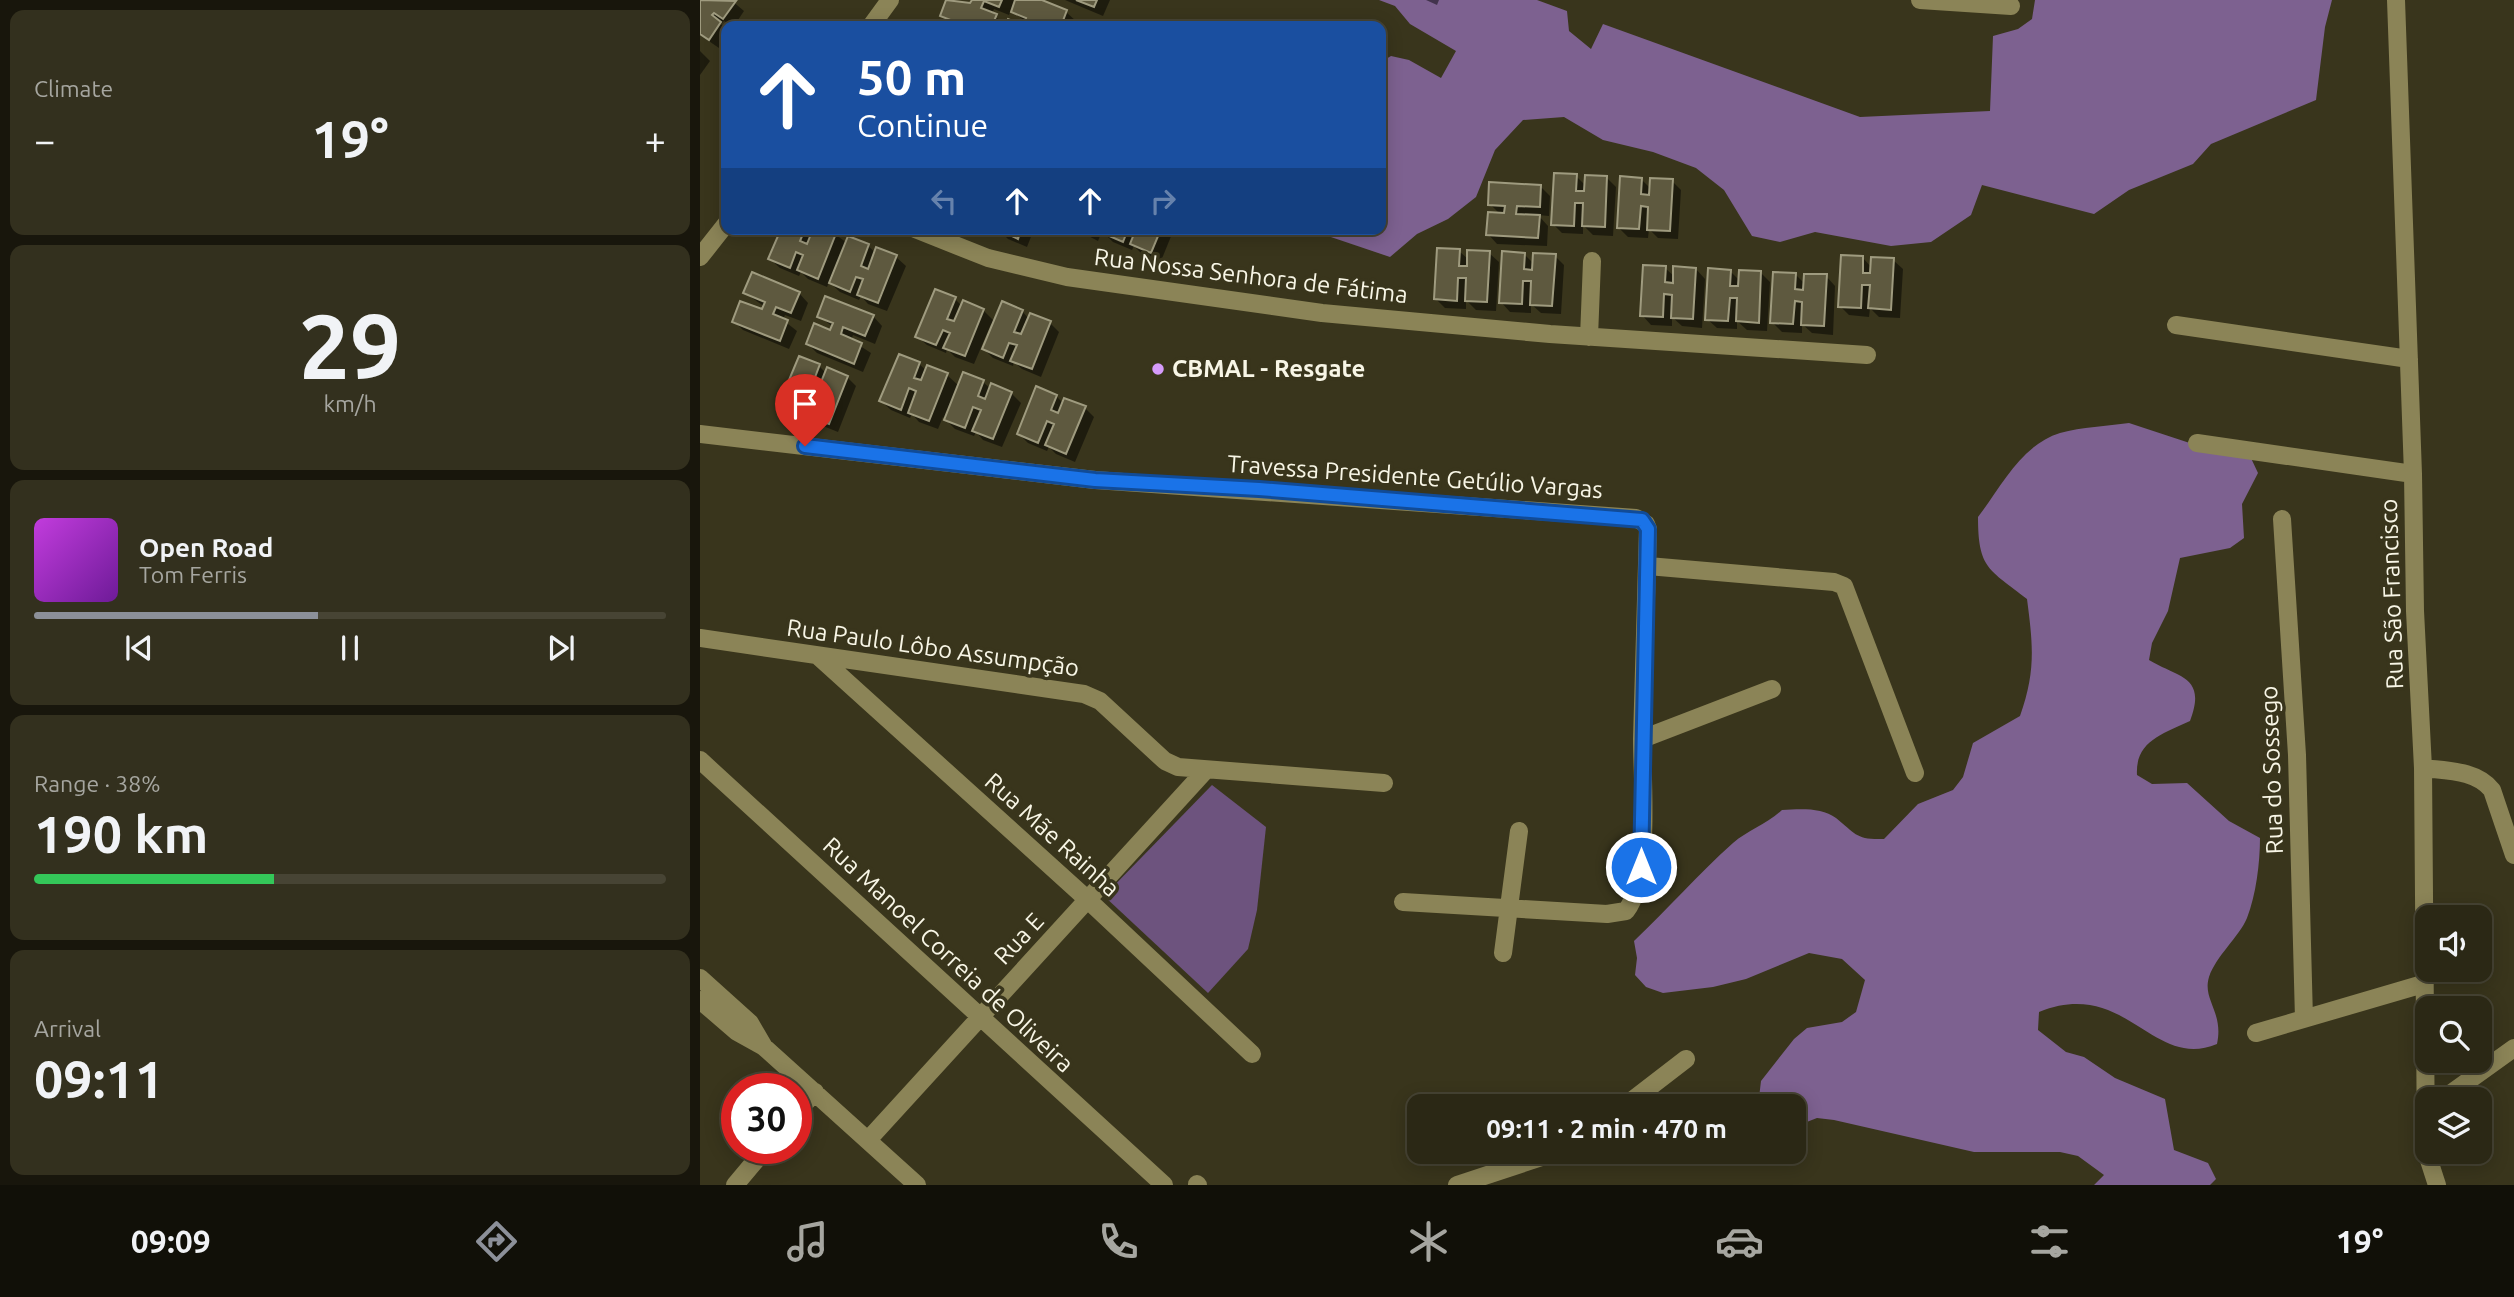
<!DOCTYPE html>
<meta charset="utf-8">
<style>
:root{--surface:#2b2815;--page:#33301e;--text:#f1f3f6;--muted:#a6a6a0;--line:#474434;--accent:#8c9099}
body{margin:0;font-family:Ubuntu,sans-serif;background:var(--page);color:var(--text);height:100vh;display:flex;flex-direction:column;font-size:26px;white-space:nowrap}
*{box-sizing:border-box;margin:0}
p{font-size:23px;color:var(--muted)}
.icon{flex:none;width:38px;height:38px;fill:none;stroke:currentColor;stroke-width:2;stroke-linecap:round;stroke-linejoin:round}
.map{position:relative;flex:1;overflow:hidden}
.details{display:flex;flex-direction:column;gap:10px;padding:10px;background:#18160c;width:700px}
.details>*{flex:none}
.banner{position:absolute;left:21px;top:21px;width:665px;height:214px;border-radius:14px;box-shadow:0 4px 18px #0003,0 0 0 2px var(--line);background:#1a4fa0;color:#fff;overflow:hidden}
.controls{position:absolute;left:1715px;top:905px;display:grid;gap:14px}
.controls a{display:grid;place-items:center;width:77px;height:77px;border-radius:14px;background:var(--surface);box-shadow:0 4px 18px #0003,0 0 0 2px var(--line);font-size:35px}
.speed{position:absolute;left:21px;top:1073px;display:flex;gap:14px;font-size:35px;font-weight:700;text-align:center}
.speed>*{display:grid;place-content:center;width:91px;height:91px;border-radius:50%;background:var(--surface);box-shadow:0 4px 18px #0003,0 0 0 2px var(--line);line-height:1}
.speed .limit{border:10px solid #d22;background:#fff;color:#111}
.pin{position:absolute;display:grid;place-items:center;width:60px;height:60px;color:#fff;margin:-72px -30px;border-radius:50% 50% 50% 0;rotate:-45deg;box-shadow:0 0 7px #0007}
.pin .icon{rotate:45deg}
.me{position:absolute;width:77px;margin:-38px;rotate:0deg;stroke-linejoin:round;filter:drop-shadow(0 0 5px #0008)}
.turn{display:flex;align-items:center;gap:24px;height:147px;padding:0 21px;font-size:32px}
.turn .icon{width:91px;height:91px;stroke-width:2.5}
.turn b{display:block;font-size:49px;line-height:60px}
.lanes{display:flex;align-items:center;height:66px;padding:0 21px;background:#0003;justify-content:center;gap:35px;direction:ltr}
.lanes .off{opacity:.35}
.big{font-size:52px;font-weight:700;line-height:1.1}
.details .widget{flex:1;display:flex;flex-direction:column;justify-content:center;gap:10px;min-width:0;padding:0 24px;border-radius:14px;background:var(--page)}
.details .dial{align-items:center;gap:0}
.dial b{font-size:91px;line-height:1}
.song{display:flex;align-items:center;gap:21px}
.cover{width:84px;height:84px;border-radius:10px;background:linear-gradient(135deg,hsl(290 70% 55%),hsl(280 70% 35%))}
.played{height:7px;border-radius:4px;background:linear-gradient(90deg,var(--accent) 45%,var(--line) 45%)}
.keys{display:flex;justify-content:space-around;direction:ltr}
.heat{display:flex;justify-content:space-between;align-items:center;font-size:38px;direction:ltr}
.charge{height:10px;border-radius:5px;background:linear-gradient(90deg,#34c759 38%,var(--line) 0)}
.trip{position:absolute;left:707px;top:1094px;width:399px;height:70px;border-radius:14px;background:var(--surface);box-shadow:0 4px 18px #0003,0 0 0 2px var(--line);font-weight:700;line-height:70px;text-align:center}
.dock{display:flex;height:112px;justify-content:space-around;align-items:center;background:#111008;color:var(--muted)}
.dock .icon{width:49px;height:49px}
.dock .selected{color:var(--accent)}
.dock b{font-size:32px;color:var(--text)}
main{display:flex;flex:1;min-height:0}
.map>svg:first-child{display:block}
</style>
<main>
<section class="details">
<div class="widget"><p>Climate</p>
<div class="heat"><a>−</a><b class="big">19°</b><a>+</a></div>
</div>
<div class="widget dial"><b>29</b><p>km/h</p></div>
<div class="widget">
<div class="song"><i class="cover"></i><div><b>Open Road</b><p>Tom Ferris</p></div></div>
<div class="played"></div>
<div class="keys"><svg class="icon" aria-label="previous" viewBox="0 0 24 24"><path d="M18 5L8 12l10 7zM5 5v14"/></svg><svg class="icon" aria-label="pause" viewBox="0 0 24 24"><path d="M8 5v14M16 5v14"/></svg><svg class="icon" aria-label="next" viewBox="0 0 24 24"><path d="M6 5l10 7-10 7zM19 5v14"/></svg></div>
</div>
<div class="widget"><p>Range · 38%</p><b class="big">190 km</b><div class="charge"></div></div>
<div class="widget"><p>Arrival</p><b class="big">09:11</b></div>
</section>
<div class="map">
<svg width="1814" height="1185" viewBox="0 0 1814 1185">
<rect width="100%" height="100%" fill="#39351c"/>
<!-- green -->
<path fill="#6d537e" d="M512,785L566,827L557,910L548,949L508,993L404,896Z"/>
<!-- forest -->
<path fill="#7d6190" d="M679,0H837L867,11L869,31L891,49L903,24L1160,117L1290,111L1293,36L1318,29L1332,19L1335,0H1632L1625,27L1616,100L1511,144L1493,164L1429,190L1394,214L1282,185L1271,215L1231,242L1191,246L1115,232L1080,242L1052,236L1024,190L996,168L953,152L903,140L864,117L823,120L795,150L776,197L748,219L717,234L690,257L622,234L630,229H681V124L686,123L685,101L681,97V62L691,56L709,60L741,78L756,51L710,24L695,6Z
M1429,423L1514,451L1550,456L1558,473L1542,504L1544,538L1530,548L1480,558L1468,611L1452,643L1449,660C1479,678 1507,676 1490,721C1463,734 1435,741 1437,775L1452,784L1487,783L1529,821L1560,838C1560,863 1556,895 1547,918C1539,937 1516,956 1509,977C1502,1000 1524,1012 1517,1044C1452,1071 1426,977 1339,1012L1338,1030L1366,1052L1384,1057L1415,1078L1465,1099L1474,1150L1508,1163L1516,1179L1510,1185H1394L1404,1175L1378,1156L1360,1152H1274L1134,1120L1117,1118L1094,1127V1106H1058L1061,1081L1094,1039L1107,1028L1142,1022L1156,1012L1165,980L1142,959L1109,953L1046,979L1013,987L963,993L946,987L935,975L937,958L934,941C968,909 998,874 1033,843C1048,830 1067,824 1082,810C1099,809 1122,807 1136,818C1156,834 1156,840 1184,839L1218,804L1253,790L1263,777L1273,743L1320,716C1336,671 1333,645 1327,599C1289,569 1278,569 1278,517C1301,487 1321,445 1360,433C1382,427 1407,426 1429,423Z"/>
<!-- shadow -->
<path fill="#0007" d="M0,0H31L44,11L34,26L24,21L21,24L26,29V37L19,48L0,35Z
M248,0L271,6V0H337L366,12L376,21L373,26H325L326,22L311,10L309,15L294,9L292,14L307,26L309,21L322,26H256L242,15Z
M365,0H410L403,16Z
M726,0H739L737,5Z
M0,51L10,61L0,75Z
M876,176L886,186L907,178L916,187L913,236L893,235L883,225V234L862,233L853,224Z
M941,179L951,189L972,181L981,190L978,239L958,238L949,229L948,238L928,237L918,227Z
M840,186L850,196L849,216L838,215L848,226L847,246L797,244L788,234L800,214L790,204Z
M82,229H128L147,243L168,246L176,253L177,249L196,257L206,266L187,311L168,304L161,296L159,300L140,292L129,282L127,287L108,279L101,272L99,276L80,268L70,259Z
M284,229H334L327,247L308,239L300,231L299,235Z
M375,229H474L461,261L441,253L434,246L432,250L413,242L402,231L398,241Z
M759,251L769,260L789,253L799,262L796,311L776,310L766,300V309L745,308L736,299Z
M824,254L834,264L855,256L864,265L861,314L841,313L831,304V313L810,312L801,302Z
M1163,258L1172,268L1193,260L1203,269L1200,318L1179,317L1170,308L1169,317L1149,315L1140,306Z
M965,268L975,277L996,269L1005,279L1002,328L982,326L972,317V326L951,325L942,315Z
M1030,271L1040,281L1061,273L1070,282L1067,331L1047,330L1037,321V329L1017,328L1007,319Z
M1096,275L1105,284L1126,276L1135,286L1133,335L1112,333L1102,324V333L1082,332L1072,322Z
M45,293H99L108,303L101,321L85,315L83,320L97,331L89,349L43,330L34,321L63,311L65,307Z
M255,299L262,306L283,310L295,322L322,311L329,319L350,323L359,332L341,377L322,369L314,362L313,366L293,358L284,349L294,326L291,324L274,364L255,357L247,349L246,353L227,345L217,336Z
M119,316H173L182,326L175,344L153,335L151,340L171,353L163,372L117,353L108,344L131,332L133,327Z
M219,364L227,371L228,367L247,375L259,386L283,382L291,389L311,393L321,403L302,447L283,440L276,432L274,436L255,429L243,417L238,429L219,422L212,414L210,418L191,410L181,401Z
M119,366L126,373L147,377L156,386L138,432L118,424L111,417L110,420L90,412L81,403Z
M356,396L364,404L385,408L394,417L375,462L356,454L349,447L347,451L328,443L319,434Z"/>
<!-- building -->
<path fill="#5e593f" stroke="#9f9b7f" stroke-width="2" d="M0,0L36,1L23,19L14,13L12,15L21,22L9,40L0,34Z
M246,0L270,3L272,0H302L299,7L284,1L281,8L297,14L292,26H266L240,16Z
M315,0H342L367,10L361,26L337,22L336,26H305L308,19L323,25L326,18L311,12Z
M376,0H397L394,7Z
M854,173L877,174L876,191H884L885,175L907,176L905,227L882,226L883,203H875L874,226L851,225Z
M920,176L942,178L941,194L949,195L950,178L973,179L970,231L947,230L948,207L941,206L939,229L917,228Z
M789,182L841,185L840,207L817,206L816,214L840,215L838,238L786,235L788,212L804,213L805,206L788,205Z
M81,229H105L100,241L107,244L113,229L137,231L118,279L97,270L103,255L96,252L90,268L68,259Z
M297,229H321L318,239Z
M403,229H428L423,242L402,233Z
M436,229H461L451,253L430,244Z
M148,236L169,244L161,266L168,269L176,247L197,255L178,303L157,295L163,279L156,277L150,292L129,283Z
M737,248L760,249L759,266H767V250L790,251L787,302L765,301L766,278H758L757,301L734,299Z
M802,251L825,253L824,269L832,270L833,253L856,254L852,306L830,305L831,281H823L822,304L799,303Z
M1141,255L1163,256V273H1170L1171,257L1194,258L1191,310L1168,308L1170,285H1162L1161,308L1138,307Z
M943,265L966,266L965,282L973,283V266L996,268L993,319L971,318L972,295L964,294L963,317L940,316Z
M1008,268L1031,270L1030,286H1038L1039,270L1061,271L1059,323L1036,321L1037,298H1030L1028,321L1005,320Z
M52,272L100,292L91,313L76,307L73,314L88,320L80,341L32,322L40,301L62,309L65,302L43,293Z
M1073,272L1096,273L1095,289L1103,290L1104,274H1127L1124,326L1101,325L1102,302L1095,301L1093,324L1070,323Z
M235,289L256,297L247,319L254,321L263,300L284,309L265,356L243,348L250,333L243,330L236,345L215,337Z
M125,296L174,315L165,336L143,327L141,334L162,343L154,364L106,344L114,323L130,330L133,323L117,317Z
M302,301L323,310L314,332L321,334L330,313L351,321L332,369L310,361L317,345L309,343L303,358L282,349Z
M199,354L220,362L214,378L221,380L227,365L248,373L229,421L208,413L216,391L209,388L201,410L179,401Z
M99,356L120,364L114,380L121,382L127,367L148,376L129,424L107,415L116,393L109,391L100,412L79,404Z
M263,372L284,380L278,396L285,399L291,383L312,392L293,439L272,431L281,410L273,407L265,428L244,420Z
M336,386L357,395L351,410L358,413L364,398L386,406L366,454L345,445L354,424L347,421L338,443L317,434Z"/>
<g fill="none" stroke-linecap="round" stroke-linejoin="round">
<!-- minor -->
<path stroke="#8b8457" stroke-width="18" d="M1220,0L1311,6
M1696,0L1713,474L1715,611L1723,768L1726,1151L1737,1185
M171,26L190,0
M215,229L288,258L367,277L622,313L850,334L1167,355
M0,257L26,224
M1476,325L1709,359
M889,337L892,261
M0,434L395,480L936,518L946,524L948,529L942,739L1072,689
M1497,443L1713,474
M1582,519L1597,755L1604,1019
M948,566L1134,582L1144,586L1215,773
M0,638L384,694L400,701L465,761L478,767L684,783
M117,655L388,900L552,1054
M0,760L464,1185
M1723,768C1747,771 1776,770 1792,790L1814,855
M703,902L907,914L926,911C951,879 942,780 942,739
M803,953L819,831
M0,978L50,1023L64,1047
M0,1000L37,1032L64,1047L217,1185
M1556,1033L1723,984
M1743,1099L1814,1048
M925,1106L986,1059
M96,1113L115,1092
M168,1140L505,771
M497,1184L498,1185
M35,1185L66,1148
M757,1185L857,1152"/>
</g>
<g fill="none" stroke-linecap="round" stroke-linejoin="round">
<defs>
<path id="route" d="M105,446L395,480L559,489L942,520L948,529L941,867"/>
</defs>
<!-- route casing -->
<use href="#route" stroke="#114b97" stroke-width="18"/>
<!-- route -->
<use href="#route" stroke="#1a73e8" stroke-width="12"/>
</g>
<!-- markers -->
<circle fill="#d59bfa" stroke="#39351c" stroke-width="2.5" cx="458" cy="369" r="7"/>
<g text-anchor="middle" stroke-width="7" stroke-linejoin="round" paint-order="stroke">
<!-- street labels -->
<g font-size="24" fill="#f8f6e6" stroke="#39351c">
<text transform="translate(551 276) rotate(7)" y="8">Rua Nossa Senhora de Fátima</text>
<text transform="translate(715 477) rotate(4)" y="8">Travessa Presidente Getúlio Vargas</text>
<text transform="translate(1692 594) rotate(-92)" y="8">Rua São Francisco</text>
<text transform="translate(233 648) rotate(8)" y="8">Rua Paulo Lôbo Assumpção</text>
<text transform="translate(1572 770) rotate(-92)" y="8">Rua do Sossego</text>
<text transform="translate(352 835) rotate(42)" y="8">Rua Mãe Rainha</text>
<text transform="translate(319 939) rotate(-47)" y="8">Rua E</text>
<text transform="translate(248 955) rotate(43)" y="8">Rua Manoel Correia de Oliveira</text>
</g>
<!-- poi labels -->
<g font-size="24" font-weight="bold" fill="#f8f6e6" stroke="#39351c" text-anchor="start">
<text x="472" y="377">CBMAL - Resgate</text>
</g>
</g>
</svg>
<div class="controls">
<a><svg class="icon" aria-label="sound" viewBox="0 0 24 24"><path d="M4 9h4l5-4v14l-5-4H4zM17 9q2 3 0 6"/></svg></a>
<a><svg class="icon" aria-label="search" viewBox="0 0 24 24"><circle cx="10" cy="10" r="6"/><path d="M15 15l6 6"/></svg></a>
<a><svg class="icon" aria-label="layers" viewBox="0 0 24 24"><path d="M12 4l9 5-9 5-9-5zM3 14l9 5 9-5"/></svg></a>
</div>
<div class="speed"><div class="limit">30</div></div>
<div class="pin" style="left:105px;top:446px;background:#d93025"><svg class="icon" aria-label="arrive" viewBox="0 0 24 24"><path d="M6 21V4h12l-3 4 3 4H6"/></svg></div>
<svg class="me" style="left:941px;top:867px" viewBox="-20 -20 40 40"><circle r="17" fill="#1a73e8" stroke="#fff" stroke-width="3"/><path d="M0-11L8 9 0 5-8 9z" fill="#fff"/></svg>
<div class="trip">09:11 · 2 min · 470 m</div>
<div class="banner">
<div class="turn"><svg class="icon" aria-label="ahead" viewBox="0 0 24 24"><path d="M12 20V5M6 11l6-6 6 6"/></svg><div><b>50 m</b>Continue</div></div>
<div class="lanes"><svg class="icon off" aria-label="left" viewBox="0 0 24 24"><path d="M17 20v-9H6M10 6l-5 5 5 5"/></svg><svg class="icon" aria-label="ahead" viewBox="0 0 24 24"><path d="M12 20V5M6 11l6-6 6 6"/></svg><svg class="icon" aria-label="ahead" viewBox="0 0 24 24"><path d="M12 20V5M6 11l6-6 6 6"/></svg><svg class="icon off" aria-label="right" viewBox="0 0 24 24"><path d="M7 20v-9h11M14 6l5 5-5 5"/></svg></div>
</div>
</div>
</main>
<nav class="dock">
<b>09:09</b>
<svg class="icon selected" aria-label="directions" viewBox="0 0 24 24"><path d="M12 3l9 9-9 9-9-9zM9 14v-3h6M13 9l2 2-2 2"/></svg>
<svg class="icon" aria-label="music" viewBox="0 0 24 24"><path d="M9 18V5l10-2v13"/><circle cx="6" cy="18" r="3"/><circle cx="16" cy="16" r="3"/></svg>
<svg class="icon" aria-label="phone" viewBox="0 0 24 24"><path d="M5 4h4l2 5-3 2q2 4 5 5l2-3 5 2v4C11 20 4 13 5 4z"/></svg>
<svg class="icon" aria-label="climate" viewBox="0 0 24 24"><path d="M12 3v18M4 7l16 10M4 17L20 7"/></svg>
<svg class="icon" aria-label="car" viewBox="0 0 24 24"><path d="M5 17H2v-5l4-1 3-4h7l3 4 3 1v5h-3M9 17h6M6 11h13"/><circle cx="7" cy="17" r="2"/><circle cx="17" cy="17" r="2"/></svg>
<svg class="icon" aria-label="filters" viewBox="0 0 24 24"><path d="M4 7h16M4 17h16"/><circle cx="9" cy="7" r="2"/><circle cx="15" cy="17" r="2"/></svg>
<b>19°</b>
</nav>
